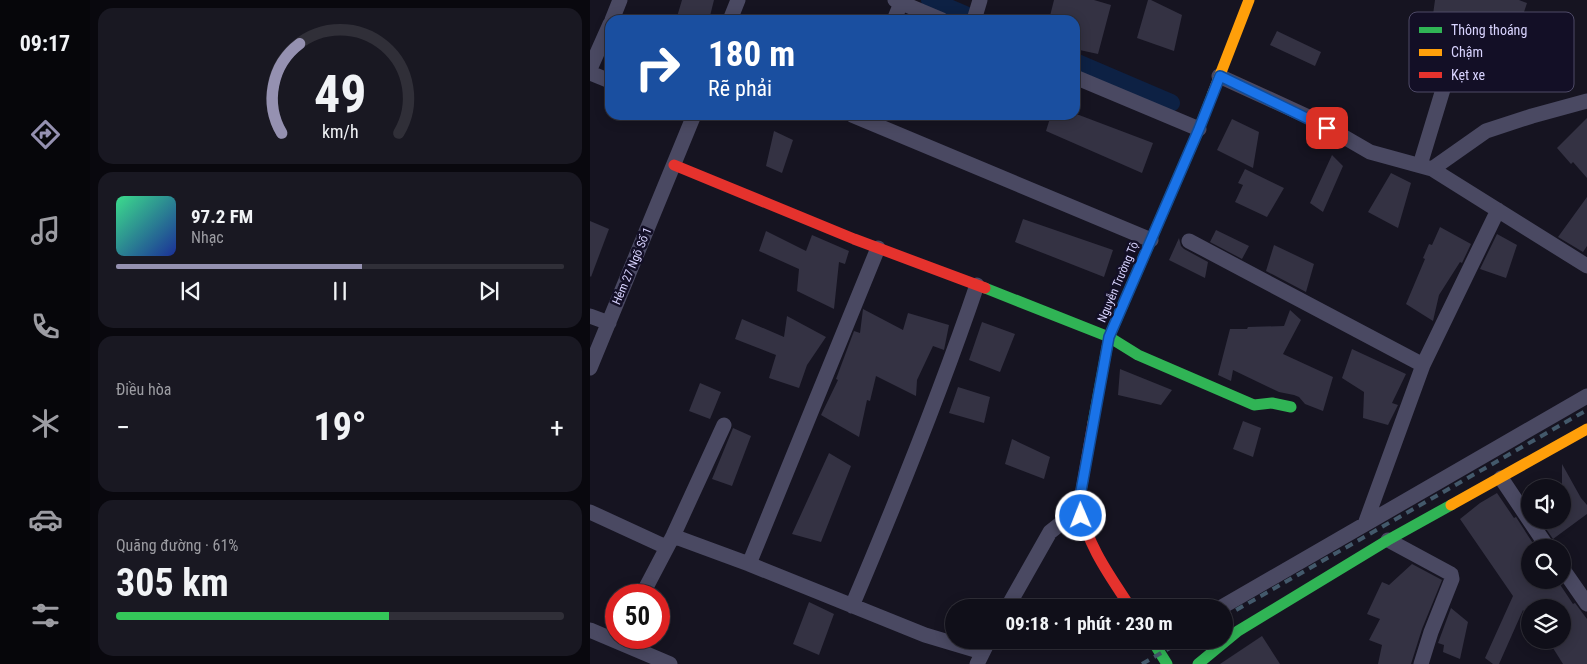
<!DOCTYPE html>
<html lang="vi">
<meta charset="utf-8">
<style>
:root{--surface:#100f19;--page:#191822;--text:#f1f3f6;--muted:#9c9ca2;--line:#302f38;--accent:#9591b1}
body{margin:0;font-family:"Roboto Condensed",sans-serif;background:var(--page);color:var(--text);height:100vh;display:flex;flex-direction:column;font-size:19px;white-space:nowrap}
*{box-sizing:border-box;margin:0}
p{font-size:16px;color:var(--muted)}
.icon{flex:none;width:28px;height:28px;fill:none;stroke:currentColor;stroke-width:2;stroke-linecap:round;stroke-linejoin:round}
.map{position:relative;flex:1;overflow:hidden}
.sheet{display:flex;flex-direction:column;gap:8px;padding:8px;background:#09080e;width:500px}
.sheet>*{flex:none}
.top-card{position:absolute;left:15px;top:15px;width:475px;height:105px;border-radius:15px;box-shadow:0 2px 12px #0003,0 0 0 1px var(--line);background:#1a4fa0;color:#fff;overflow:hidden}
.fabs{position:absolute;left:931px;top:479px;display:grid;gap:10px}
.fabs a{display:grid;place-items:center;width:50px;height:50px;border-radius:50%;background:var(--surface);box-shadow:0 2px 12px #0003,0 0 0 1px var(--line);font-size:25px}
.speed{position:absolute;left:15px;top:584px;display:flex;gap:10px;font-size:25px;font-weight:700;text-align:center}
.speed>*{display:grid;place-content:center;width:65px;height:65px;border-radius:50%;background:var(--surface);box-shadow:0 2px 12px #0003,0 0 0 1px var(--line);line-height:1}
.speed .limit{border:8px solid #d22;background:#fff;color:#111}
.pin{position:absolute;display:grid;place-items:center;width:42px;height:42px;color:#fff;margin:-21px;border-radius:10px;box-shadow:0 2px 8px #0006}
.me{position:absolute;width:55px;margin:-28px;rotate:359deg;stroke-linejoin:round;filter:drop-shadow(0 0 4px #0008)}
.turn{display:flex;align-items:center;gap:18px;height:105px;padding:0 20px;font-size:22px}
.turn .icon{width:65px;height:65px;stroke-width:2.5}
.turn b{display:block;font-size:35px;line-height:42px}
.big{font-size:38px;font-weight:700;line-height:1.1}
.sheet .tile{flex:1;display:flex;flex-direction:column;justify-content:center;gap:8px;min-width:0;padding:0 18px;border-radius:15px;background:var(--page)}
.sheet .dial{align-items:center;gap:0}
.dial svg{height:130px;overflow:visible;fill:none;stroke:var(--line);stroke-width:7;stroke-linecap:round;text-anchor:middle}
.dial text{fill:var(--text);stroke:none}
.song{display:flex;align-items:center;gap:15px}
.cover{width:60px;height:60px;border-radius:8px;background:linear-gradient(135deg,hsl(150 70% 55%),hsl(230 70% 35%))}
.played{height:5px;border-radius:2px;background:linear-gradient(90deg,var(--accent) 55%,var(--line) 55%)}
.keys{display:flex;justify-content:space-around;direction:ltr}
.heat{display:flex;justify-content:space-between;align-items:center;font-size:28px;direction:ltr}
.charge{height:8px;border-radius:4px;background:linear-gradient(90deg,#34c759 61%,var(--line) 0)}
.trip{position:absolute;left:355px;top:599px;width:288px;height:50px;border-radius:25px;background:var(--surface);box-shadow:0 2px 12px #0003,0 0 0 1px var(--line);font-weight:700;line-height:50px;text-align:center}
main{display:flex;flex:1;min-height:0}
.tab-bar{display:flex;flex-direction:column;width:90px;justify-content:space-around;align-items:center;background:#06060a;color:var(--muted)}
.tab-bar .icon{width:35px;height:35px}
.tab-bar .selected{color:var(--accent)}
.tab-bar b{font-size:22px;color:var(--text)}
.map>svg:first-child{display:block}
</style>
<main>
<nav class="tab-bar">
<b>09:17</b>
<svg class="icon selected" aria-label="directions" viewBox="0 0 24 24"><path d="M12 3l9 9-9 9-9-9zM9 14v-3h6M13 9l2 2-2 2"/></svg>
<svg class="icon" aria-label="music" viewBox="0 0 24 24"><path d="M9 18V5l10-2v13"/><circle cx="6" cy="18" r="3"/><circle cx="16" cy="16" r="3"/></svg>
<svg class="icon" aria-label="phone" viewBox="0 0 24 24"><path d="M5 4h4l2 5-3 2q2 4 5 5l2-3 5 2v4C11 20 4 13 5 4z"/></svg>
<svg class="icon" aria-label="climate" viewBox="0 0 24 24"><path d="M12 3v18M4 7l16 10M4 17L20 7"/></svg>
<svg class="icon" aria-label="car" viewBox="0 0 24 24"><path d="M5 17H2v-5l4-1 3-4h7l3 4 3 1v5h-3M9 17h6M6 11h13"/><circle cx="7" cy="17" r="2"/><circle cx="17" cy="17" r="2"/></svg>
<svg class="icon" aria-label="filters" viewBox="0 0 24 24"><path d="M4 7h16M4 17h16"/><circle cx="9" cy="7" r="2"/><circle cx="15" cy="17" r="2"/></svg>
</nav>
<section class="sheet">
<div class="tile dial"><svg viewBox="0 0 100 80">
<path d="M14 69A42 42 0 1 1 86 69"/>
<path d="M14 69A42 42 0 0 1 25 14" stroke="#9591b1"/>
<text x="50" y="56" font-size="32" font-weight="700">49</text>
<text x="50" y="72" font-size="11">km/h</text>
</svg></div>
<div class="tile">
<div class="song"><i class="cover"></i><div><b>97.2 FM</b><p>Nhạc</p></div></div>
<div class="played"></div>
<div class="keys"><svg class="icon" aria-label="previous" viewBox="0 0 24 24"><path d="M18 5L8 12l10 7zM5 5v14"/></svg><svg class="icon" aria-label="pause" viewBox="0 0 24 24"><path d="M8 5v14M16 5v14"/></svg><svg class="icon" aria-label="next" viewBox="0 0 24 24"><path d="M6 5l10 7-10 7zM19 5v14"/></svg></div>
</div>
<div class="tile"><p>Điều hòa</p>
<div class="heat"><a>−</a><b class="big">19°</b><a>+</a></div>
</div>
<div class="tile"><p>Quãng đường · 61%</p><b class="big">305 km</b><div class="charge"></div></div>
</section>
<div class="map">
<svg width="997" height="664" viewBox="0 0 997 664">
<rect width="100%" height="100%" fill="#161421"/>
<g fill="none" stroke-linecap="round" stroke-linejoin="round">
<!-- canal -->
<path stroke="#0d2144" stroke-width="18" d="M340,0L387,20
M485,62L581,103"/>
</g>
<!-- building -->
<path fill="#343243" d="M92,0H124L119,20H86Z
M464,0H504L521,5L508,54L485,49V20H459Z
M558,0H561L592,15L584,51L547,38Z
M845,0H929L937,3L930,24L924,22L908,65L877,53L886,31L862,21L855,20L852,23L842,22Z
M687,31L731,52L725,66L680,45Z
M461,115H489L563,143L552,173L456,131Z
M997,118V178L983,162L981,164L967,148Z
M642,119L669,132L663,168L627,150Z
M184,131L203,140L192,173L176,166Z
M742,155L753,166L733,212L720,203Z
M655,169L694,188L677,217L645,202L653,185L648,183Z
M801,173L821,183L808,228L778,212Z
M997,197V246L993,252L968,237Z
M433,219L523,250L514,277L425,242Z
M0,221L19,229L1,277L0,276Z
M850,227L881,244L872,263L870,262L849,295L843,321L816,304L835,259L833,258L839,244L842,245Z
M626,230L659,246L652,259L620,242Z
M176,231L216,251L222,235L259,251L255,264L249,262L244,309L207,291L209,269L169,251Z
M907,234L927,245L916,278L890,269Z
M589,238L591,246L594,249L618,262L615,278L579,260Z
M684,245L724,264L716,292L676,271Z
M273,309L313,330L318,313L359,325L354,350L343,346L327,380L326,396L286,376L280,401L277,400L269,437L231,415L248,380L246,379L264,331L270,333Z
M700,310L711,320L693,354L743,377L733,411L715,404L709,397L704,395L689,392L643,370L641,381L628,375L640,329H657L658,327L694,326Z
M197,316L236,337L217,365L209,388L179,378L186,355L145,339L152,319L194,337Z
M392,322L425,334L410,372L379,360Z
M762,349L816,374L802,403L808,405L798,425L773,418L774,392L752,378Z
M530,369L582,390L571,405L528,395Z
M110,383L131,392L120,419L99,411Z
M368,387L400,397L394,423L359,413Z
M653,421L671,428L663,457L643,449Z
M143,428L161,436L142,486L122,479Z
M422,439L460,457L454,479L415,464Z
M239,453L261,466L231,542L202,534Z
M972,464L991,498L997,505V514L963,539L950,520H972Z
M907,493L924,518L926,517L946,548H940V580H967L983,604L985,603L997,619V664H973L958,640H972V608H940V620L933,610L909,664H903L895,658L923,596L870,519L890,503Z
M822,564L852,580L832,629L821,664H788L792,645L779,640L790,619L777,614L792,582L799,585Z
M219,602L244,614L229,655L203,644Z
M861,608L878,622L870,659L853,652L854,645L848,643Z
M672,636L690,664H630Z"/>
<g fill="none" stroke-linecap="round" stroke-linejoin="round">
<!-- street -->
<path stroke="#4a4962" stroke-width="15" d="M305,0L352,20
M22,20L30,0
M140,20L148,0
M304,20L311,3
M384,20L390,0
M0,69L20,24
M0,73L20,81
M629,76L723,119L780,152L842,169L997,266
M485,77L609,129
M262,115L561,240
M830,165L868,40L866,34L858,30
M842,169L896,131L942,116L997,101
M599,241L833,365
M0,316L19,323
M0,368L104,115
M911,478L958,548
M0,512L76,547
M775,524L833,365L908,210
M83,536L159,564L335,635L392,652
M798,540L861,574L862,579L841,632L831,664
M159,564L288,248
M972,568L997,604
M52,595L83,536L134,425
M262,606C307,500 350,394 387,285
M417,608L460,532L489,509
M630,608L997,396
M0,630L80,664
M387,664L399,640"/>
<!-- fast -->
<path stroke="#30b455" stroke-width="11" d="M395,288L519,337L548,355L664,405L682,403L701,407
M503,423L519,337L609,129L623,93
M562,640L577,664
M608,664L648,631L798,540L861,505"/>
<!-- slow -->
<path stroke="#ff9f0a" stroke-width="11" d="M623,93L659,0
M861,505L997,429"/>
<!-- jam -->
<path stroke="#e5322d" stroke-width="11" d="M84,165L264,239L395,288
M503,423L489,502C495,542 519,575 541,608"/>
<!-- rail -->
<path stroke="#43596b" stroke-width="4" stroke-dasharray="8 6" stroke-linecap="butt" d="M634,617L997,410
M552,664L594,640"/>
</g>
<g fill="none" stroke-linecap="round" stroke-linejoin="round">
<defs>
<path id="route" d="M491,516L489,502L519,337L609,129L630,76L737,128"/>
</defs>
<!-- route casing -->
<use href="#route" stroke="#114b97" stroke-width="12"/>
<!-- route -->
<use href="#route" stroke="#1a73e8" stroke-width="9"/>
</g>
<g text-anchor="middle" stroke-width="5" stroke-linejoin="round" paint-order="stroke">
<!-- street labels -->
<g font-size="12" fill="#d9d4ff" stroke="#130f26">
<text transform="translate(42 266) rotate(-67)" y="4">Hẻm 27 Ngõ Số 1</text>
<text transform="translate(528 282) rotate(-67)" y="4">Nguyễn Trường Tộ</text>
</g>
</g>
<!-- legend -->
<rect x="819" y="12" width="165" height="80" rx="8" fill="#130f26" stroke="#4e4a67" stroke-width="1"/>
<rect x="829" y="27" width="23" height="6" fill="#30b455"/>
<rect x="829" y="49" width="23" height="7" fill="#ff9f0a"/>
<rect x="829" y="72" width="23" height="6" fill="#e5322d"/>
<g font-size="14" fill="#d9d4ff">
<text x="861" y="35">Thông thoáng</text>
<text x="861" y="57">Chậm</text>
<text x="861" y="80">Kẹt xe</text>
</g>
</svg>
<div class="fabs">
<a><svg class="icon" aria-label="sound" viewBox="0 0 24 24"><path d="M4 9h4l5-4v14l-5-4H4zM17 9q2 3 0 6"/></svg></a>
<a><svg class="icon" aria-label="search" viewBox="0 0 24 24"><circle cx="10" cy="10" r="6"/><path d="M15 15l6 6"/></svg></a>
<a><svg class="icon" aria-label="layers" viewBox="0 0 24 24"><path d="M12 4l9 5-9 5-9-5zM3 14l9 5 9-5"/></svg></a>
</div>
<div class="speed"><div class="limit">50</div></div>
<div class="pin" style="left:737px;top:128px;background:#d93025"><svg class="icon" aria-label="arrive" viewBox="0 0 24 24"><path d="M6 21V4h12l-3 4 3 4H6"/></svg></div>
<svg class="me" style="left:491px;top:516px" viewBox="-20 -20 40 40"><circle r="17" fill="#1a73e8" stroke="#fff" stroke-width="3"/><path d="M0-11L8 9 0 5-8 9z" fill="#fff"/></svg>
<div class="trip">09:18 · 1 phút · 230 m</div>
<div class="top-card">
<div class="turn"><svg class="icon" aria-label="right" viewBox="0 0 24 24"><path d="M7 20v-9h11M14 6l5 5-5 5"/></svg><div><b>180 m</b>Rẽ phải</div></div>
</div>
</div>
</main>
